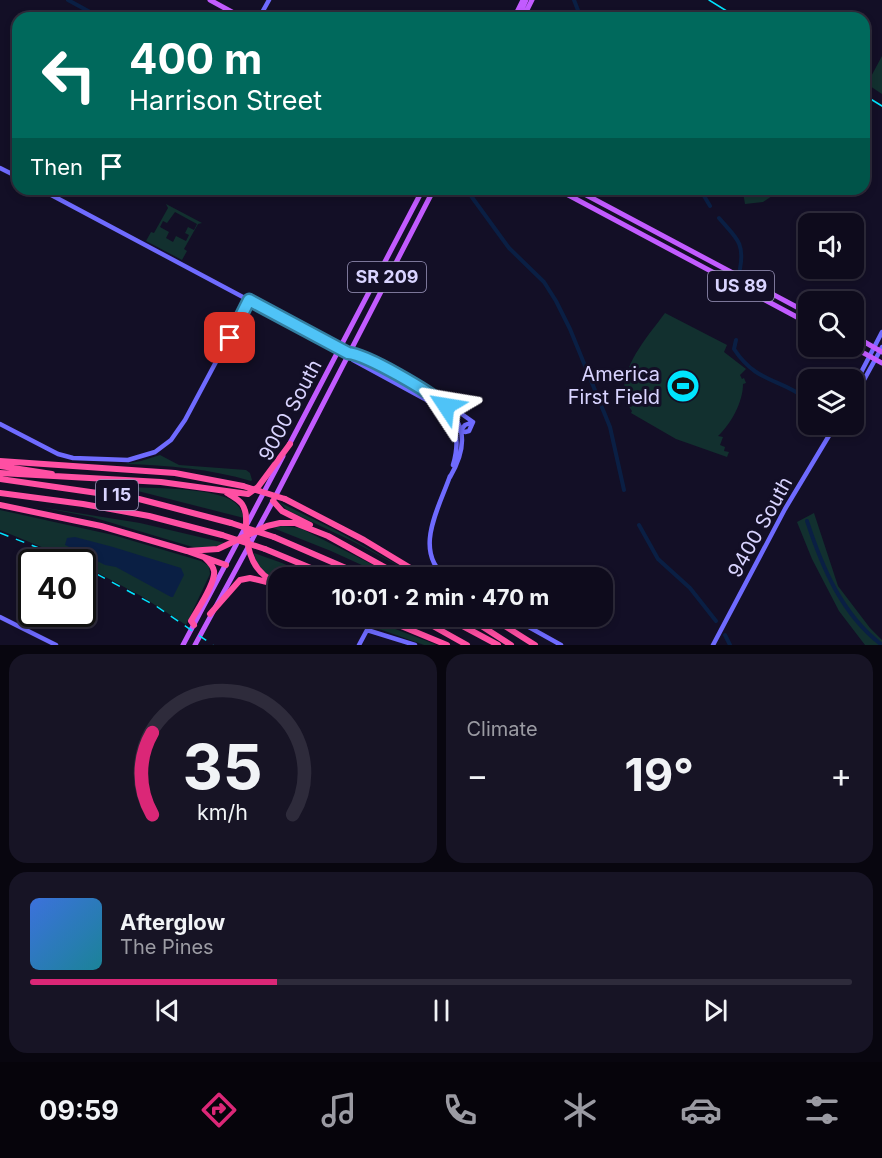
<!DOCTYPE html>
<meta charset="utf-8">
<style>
:root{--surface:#0e0b1c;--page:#171425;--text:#f1f3f6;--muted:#9b9ba3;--line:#2e2b3b;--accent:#db2777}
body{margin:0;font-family:Inter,sans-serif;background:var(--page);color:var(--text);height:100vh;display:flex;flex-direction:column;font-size:22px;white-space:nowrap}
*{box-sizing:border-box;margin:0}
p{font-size:20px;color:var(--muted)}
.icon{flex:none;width:33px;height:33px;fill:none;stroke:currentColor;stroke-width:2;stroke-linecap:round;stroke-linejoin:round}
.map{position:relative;height:645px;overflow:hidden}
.drawer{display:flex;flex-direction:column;gap:9px;padding:9px;background:#08060f;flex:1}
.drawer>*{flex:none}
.hud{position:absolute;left:12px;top:12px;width:858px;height:183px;border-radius:18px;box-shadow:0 3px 9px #0003,0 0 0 2px var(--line);background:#00695c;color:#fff;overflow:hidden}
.tools{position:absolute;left:798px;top:213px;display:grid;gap:12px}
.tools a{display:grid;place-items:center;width:66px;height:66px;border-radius:12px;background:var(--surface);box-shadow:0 3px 9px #0003,0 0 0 2px var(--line);font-size:30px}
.speed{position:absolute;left:18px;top:549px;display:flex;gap:12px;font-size:30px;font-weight:700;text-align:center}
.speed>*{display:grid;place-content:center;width:78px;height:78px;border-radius:50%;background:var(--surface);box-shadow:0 3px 9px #0003,0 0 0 2px var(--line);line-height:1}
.speed .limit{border:3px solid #111;border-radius:9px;background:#fff;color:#111}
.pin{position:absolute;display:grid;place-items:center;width:51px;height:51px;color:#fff;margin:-26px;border-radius:12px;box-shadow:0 3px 9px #0006}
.me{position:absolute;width:66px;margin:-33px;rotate:303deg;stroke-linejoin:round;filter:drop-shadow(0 0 4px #0008)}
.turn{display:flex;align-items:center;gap:21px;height:126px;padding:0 18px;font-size:27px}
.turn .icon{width:78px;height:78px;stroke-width:2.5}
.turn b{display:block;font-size:42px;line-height:51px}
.then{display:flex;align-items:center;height:57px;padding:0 18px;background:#0003;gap:12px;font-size:22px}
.big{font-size:45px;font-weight:700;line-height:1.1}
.drawer .tile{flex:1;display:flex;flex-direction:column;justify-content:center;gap:9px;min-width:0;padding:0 21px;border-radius:18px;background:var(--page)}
.drawer .dial{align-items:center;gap:0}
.dial svg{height:156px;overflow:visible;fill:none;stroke:var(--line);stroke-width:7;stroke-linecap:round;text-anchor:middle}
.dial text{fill:var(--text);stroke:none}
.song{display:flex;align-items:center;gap:18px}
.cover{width:72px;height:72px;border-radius:9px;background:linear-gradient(135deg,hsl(220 70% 55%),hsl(190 70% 35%))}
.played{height:6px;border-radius:3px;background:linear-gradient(90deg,var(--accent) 30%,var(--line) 30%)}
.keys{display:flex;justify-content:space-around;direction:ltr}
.heat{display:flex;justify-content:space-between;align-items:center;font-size:33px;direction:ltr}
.drawer .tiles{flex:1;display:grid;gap:9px;grid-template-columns:1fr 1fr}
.tile:last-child{grid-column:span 2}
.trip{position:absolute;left:268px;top:567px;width:345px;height:60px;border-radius:18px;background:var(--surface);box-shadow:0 3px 9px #0003,0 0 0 2px var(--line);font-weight:700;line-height:60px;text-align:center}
.tab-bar{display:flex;height:96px;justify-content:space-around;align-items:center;background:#06040b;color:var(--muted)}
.tab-bar .icon{width:42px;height:42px}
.tab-bar .selected{color:var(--accent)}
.tab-bar b{font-size:27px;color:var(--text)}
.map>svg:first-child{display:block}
</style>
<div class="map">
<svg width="882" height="645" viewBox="0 0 882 645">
<rect width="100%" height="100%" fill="#130f26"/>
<!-- green -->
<path fill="#12302f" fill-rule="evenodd" d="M882,56V94L867,84Z
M752,189H772L778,192L763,202L745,204L743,192Z
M166,204L202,223L198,224L184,249L187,251L182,260L146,241L151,232L154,233L168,208ZM175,212L197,224L194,230L188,227L185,233L189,235L186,241L176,236L173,242L166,238L169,232L160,227L163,221L167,223Z
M665,313L727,345L724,352L746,369L740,375L742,379L744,378L746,383L743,384C743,402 731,424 718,436L723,437L720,445L725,447L724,451L729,452L727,457L676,439L631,413L632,411C608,380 646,339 665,313Z
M160,455L179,465L246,470L250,473L252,480L251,481C210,469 168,465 125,464L141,461Z
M122,487C147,488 215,487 234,502C240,506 242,512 244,518Z
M279,502L337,531L419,577L354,542L287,510Z
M40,507L140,523L225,543L218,547L196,548L92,517Z
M0,510L113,535L201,561L209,566L210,574L186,625L141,596L83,565L82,562H78L0,530Z
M814,513L838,586L870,628L882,640V645H865L839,611L812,559L797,522Z
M282,526L300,528L397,577H388L331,551L273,528Z
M254,553L282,563L313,577L279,578V580C265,575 257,567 254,553Z
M327,617H364L437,645H424L382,630Z"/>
<!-- water -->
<path fill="#0a1f44" d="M75,537L113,547L181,568L184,575L173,597H171L116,567L105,565L65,545L67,538Z"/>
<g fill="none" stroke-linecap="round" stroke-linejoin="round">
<!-- canal -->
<path stroke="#0a1f44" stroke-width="4" d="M68,0L101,18
M574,0L581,18
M466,189L509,248L544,282L556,301L570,329L610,427L624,490
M700,189L710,206
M719,218C736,238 745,242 740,269
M736,340L734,349C757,384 781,378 808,400
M807,521C822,567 842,615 882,645
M639,525L658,559L690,588L716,621
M725,635L730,645"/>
<!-- secondary -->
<path stroke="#6f6bff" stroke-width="4.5" d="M259,18L269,0
M0,168L18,177
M40,189L348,353L358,355C376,364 393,374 411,383C452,406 479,428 450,477
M348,353L353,360L445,410C458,426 459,445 453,465
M854,386L882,332
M854,398L882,347
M449,405L473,422
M0,424L58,454L73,458L128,460L155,452L171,440L185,420L249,300
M460,430L465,432L469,431L473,422
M460,431L465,425L473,422
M447,578C412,552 439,508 450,476
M509,616L561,645
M0,617L56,645
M359,645L367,630L415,645
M713,645L785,509L836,424"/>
<!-- primary -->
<path stroke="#c25bff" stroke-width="5" d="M210,0L243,18
M514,18L523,0
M518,18L526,0
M523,18L532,0
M557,189L808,323
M575,189L808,313
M854,336L882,352
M851,346L882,363
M289,445L423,189
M183,645L283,456
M195,645L273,501L434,189"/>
<!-- highway -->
<path stroke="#ff4fa3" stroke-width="6" d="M0,461L175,473L243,486
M0,466L52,474
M0,473L161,482L248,494L258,487L290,444
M0,479L139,499L231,523
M0,493L83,504L149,516L222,535
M227,493C232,496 238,499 242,504C247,512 246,518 246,527C247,552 253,574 279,584
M285,499L364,540L427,578
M273,501L282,511L310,525
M0,505L101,526L187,551L226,565
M274,537L369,578
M265,549L335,578
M187,551L218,549L267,526L280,523H295L328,536L404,578
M210,614L240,580L250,578L271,583
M377,616L447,645
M415,616L467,645
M444,616L498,645
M466,616L511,645
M489,616L535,645
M194,625L191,621C197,610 216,583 214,571C213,565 209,562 205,558"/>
<!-- tram -->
<path stroke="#00e5ff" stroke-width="1.5" d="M709,0L738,18
M864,95L882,106"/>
<!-- rail -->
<path stroke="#00e5ff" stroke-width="1.5" stroke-dasharray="9 8" stroke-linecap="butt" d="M0,533L75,562
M82,566L156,606L213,645"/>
<!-- highway-bridge -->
<path stroke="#ff4fa3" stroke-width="6" d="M243,486L285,499
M231,523L274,537
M222,535L265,549"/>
</g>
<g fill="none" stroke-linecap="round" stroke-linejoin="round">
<defs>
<path id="route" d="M230,338L249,300L348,353C368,355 430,392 446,406"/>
</defs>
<!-- route casing -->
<use href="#route" stroke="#337fa1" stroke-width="15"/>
<!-- route -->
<use href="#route" stroke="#4fc3f7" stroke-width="10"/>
</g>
<!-- icons -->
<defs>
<symbol id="stadium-disc" viewBox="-11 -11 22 22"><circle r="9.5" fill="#00e5ff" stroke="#130f26"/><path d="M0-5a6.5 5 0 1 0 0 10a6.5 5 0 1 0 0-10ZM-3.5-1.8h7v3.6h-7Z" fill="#111"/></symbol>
</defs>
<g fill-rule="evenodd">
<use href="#stadium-disc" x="664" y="367" width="38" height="38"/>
</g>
<g text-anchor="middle" stroke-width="6" stroke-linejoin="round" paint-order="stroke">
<!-- shield labels -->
<g fill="#130f26" stroke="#9e99be" stroke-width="1.5">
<rect x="348" y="262" width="78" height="30" rx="4.5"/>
<rect x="708" y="271" width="66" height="30" rx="4.5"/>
<rect x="96" y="480" width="42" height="30" rx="4.5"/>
</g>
<g font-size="18" font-weight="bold" fill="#d9d4ff">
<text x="387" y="283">SR 209</text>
<text x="741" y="292">US 89</text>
<text x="117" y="501">I 15</text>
</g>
<!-- poi labels -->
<g font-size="20" fill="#d9d4ff" stroke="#130f26" text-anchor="end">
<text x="660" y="381">America<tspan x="660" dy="23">First Field</tspan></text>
</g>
<!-- street labels -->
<g font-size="20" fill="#d9d4ff" stroke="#130f26">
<text transform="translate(290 410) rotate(-62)" y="7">9000 South</text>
<text transform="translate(760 527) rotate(-61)" y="7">9400 South</text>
</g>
</g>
</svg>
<div class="tools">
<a><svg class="icon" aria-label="sound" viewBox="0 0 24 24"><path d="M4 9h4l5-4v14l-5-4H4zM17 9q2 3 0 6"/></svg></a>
<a><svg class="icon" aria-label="search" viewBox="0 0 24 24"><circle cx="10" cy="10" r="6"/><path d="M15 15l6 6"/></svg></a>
<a><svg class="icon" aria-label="layers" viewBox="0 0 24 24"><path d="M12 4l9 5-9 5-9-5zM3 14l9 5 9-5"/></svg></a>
</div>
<div class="speed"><div class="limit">40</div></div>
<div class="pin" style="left:230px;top:338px;background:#d93025"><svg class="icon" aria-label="arrive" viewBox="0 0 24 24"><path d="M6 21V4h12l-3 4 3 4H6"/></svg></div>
<svg class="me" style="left:446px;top:406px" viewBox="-20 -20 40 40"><path d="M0-17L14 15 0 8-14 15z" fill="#4fc3f7" stroke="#fff" stroke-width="4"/></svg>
<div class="trip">10:01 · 2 min · 470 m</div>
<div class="hud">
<div class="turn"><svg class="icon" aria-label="left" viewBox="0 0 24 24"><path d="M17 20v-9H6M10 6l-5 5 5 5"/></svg><div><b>400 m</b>Harrison Street</div></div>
<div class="then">Then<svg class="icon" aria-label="arrive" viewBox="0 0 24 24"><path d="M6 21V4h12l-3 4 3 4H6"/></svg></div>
</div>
</div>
<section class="drawer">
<div class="tiles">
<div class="tile dial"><svg viewBox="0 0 100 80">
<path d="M14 69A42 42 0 1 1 86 69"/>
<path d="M14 69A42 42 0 0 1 14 27" stroke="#db2777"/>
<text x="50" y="56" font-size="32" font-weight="700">35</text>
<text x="50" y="72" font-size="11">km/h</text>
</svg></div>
<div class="tile"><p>Climate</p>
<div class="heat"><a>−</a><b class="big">19°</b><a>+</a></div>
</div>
<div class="tile">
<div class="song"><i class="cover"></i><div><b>Afterglow</b><p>The Pines</p></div></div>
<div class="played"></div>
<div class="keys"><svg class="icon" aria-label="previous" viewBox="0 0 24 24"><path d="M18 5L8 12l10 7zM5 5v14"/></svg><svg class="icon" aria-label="pause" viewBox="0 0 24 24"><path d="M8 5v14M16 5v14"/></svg><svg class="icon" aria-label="next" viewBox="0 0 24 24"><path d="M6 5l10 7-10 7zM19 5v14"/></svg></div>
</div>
</div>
</section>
<nav class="tab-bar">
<b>09:59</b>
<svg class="icon selected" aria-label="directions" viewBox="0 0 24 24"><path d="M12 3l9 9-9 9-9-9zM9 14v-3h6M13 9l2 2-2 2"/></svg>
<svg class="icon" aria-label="music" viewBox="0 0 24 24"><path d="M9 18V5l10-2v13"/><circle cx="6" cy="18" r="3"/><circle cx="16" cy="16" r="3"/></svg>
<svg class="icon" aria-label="phone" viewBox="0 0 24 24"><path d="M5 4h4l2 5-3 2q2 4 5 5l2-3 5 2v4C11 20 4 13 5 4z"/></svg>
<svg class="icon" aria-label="climate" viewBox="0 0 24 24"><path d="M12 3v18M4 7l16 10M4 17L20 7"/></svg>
<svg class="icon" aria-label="car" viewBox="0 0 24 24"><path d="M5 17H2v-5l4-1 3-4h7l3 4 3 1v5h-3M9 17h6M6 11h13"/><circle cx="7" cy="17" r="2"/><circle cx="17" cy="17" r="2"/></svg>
<svg class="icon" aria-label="filters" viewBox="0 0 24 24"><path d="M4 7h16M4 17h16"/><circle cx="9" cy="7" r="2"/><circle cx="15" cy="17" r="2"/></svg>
</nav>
